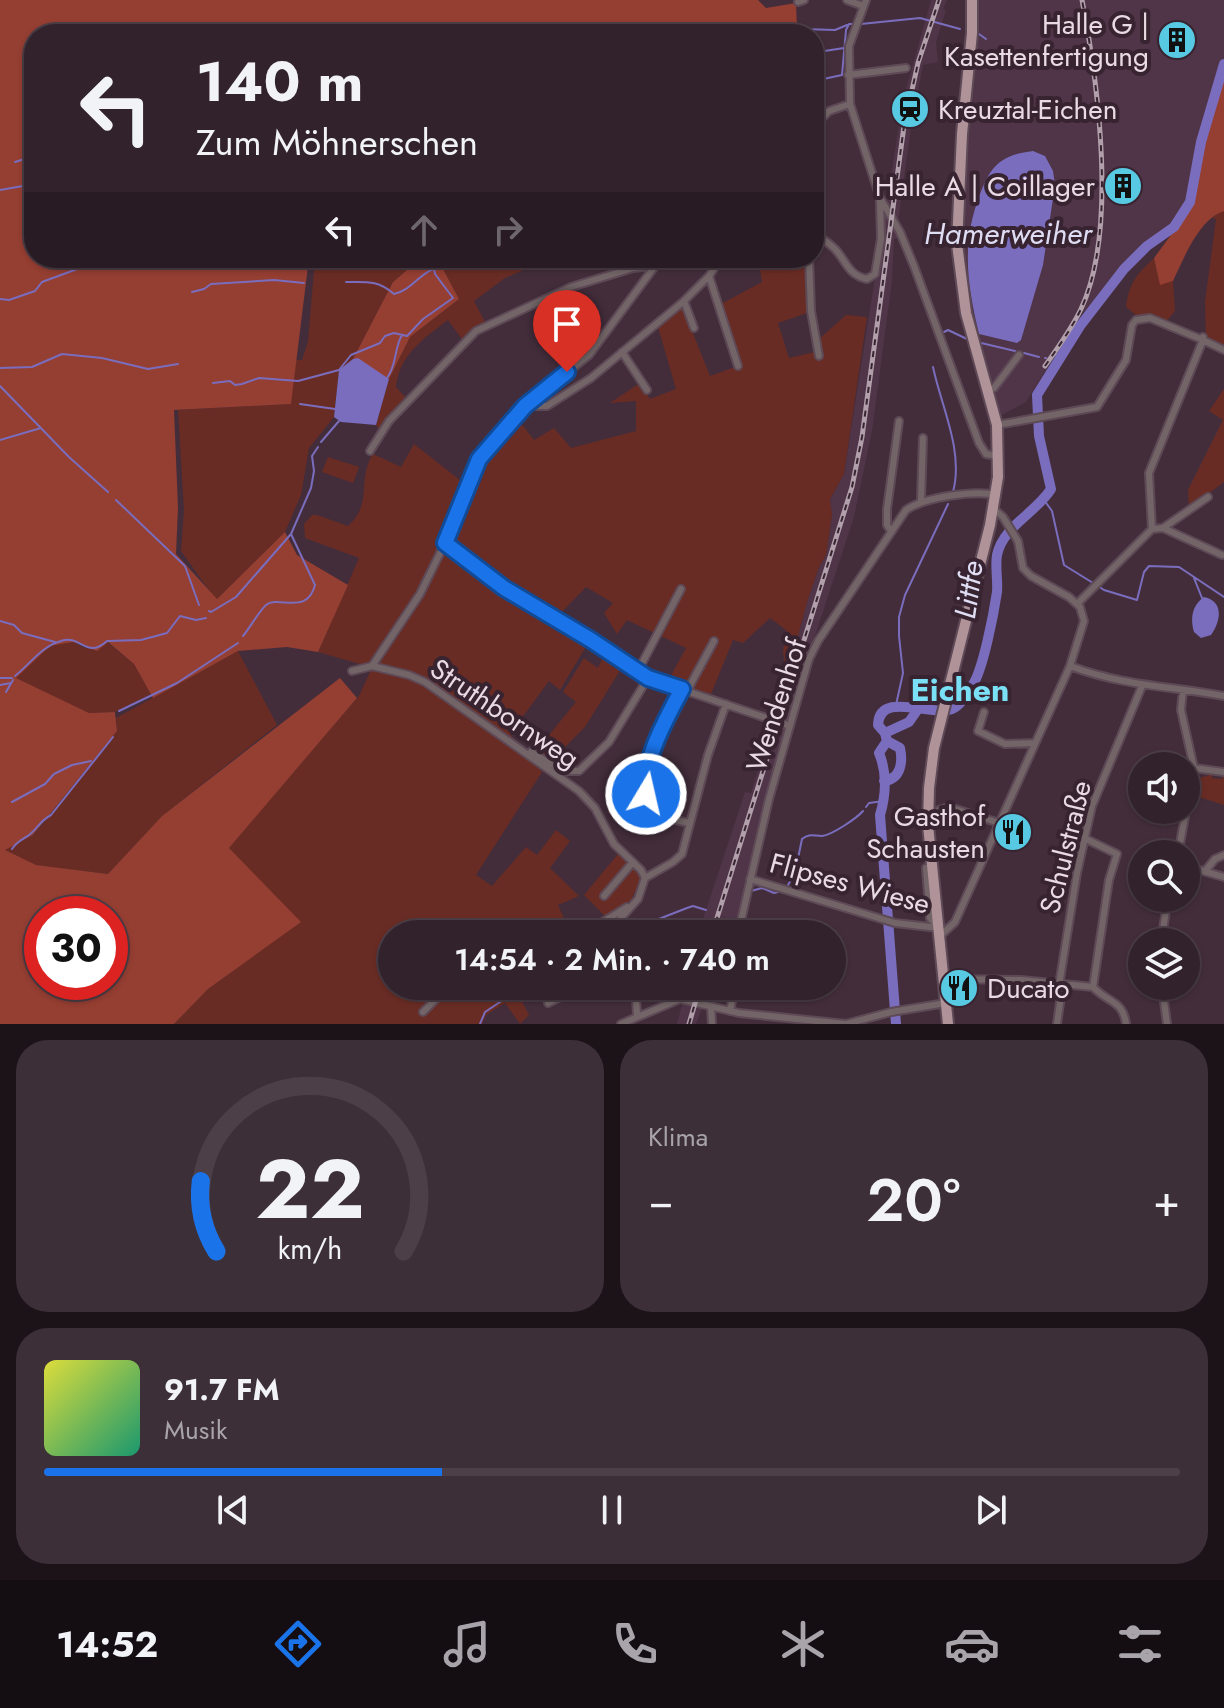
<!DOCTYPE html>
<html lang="de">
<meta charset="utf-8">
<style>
:root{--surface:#32222c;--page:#3d2f38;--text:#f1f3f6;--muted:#a8a4a9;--line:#4d3f48;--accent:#1a73e8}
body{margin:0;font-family:Jost,sans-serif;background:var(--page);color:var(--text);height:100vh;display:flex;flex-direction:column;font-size:30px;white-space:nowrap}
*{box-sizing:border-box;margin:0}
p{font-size:26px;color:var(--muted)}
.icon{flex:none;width:44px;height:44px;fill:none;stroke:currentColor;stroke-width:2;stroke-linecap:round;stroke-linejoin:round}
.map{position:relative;height:1024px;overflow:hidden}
.sheet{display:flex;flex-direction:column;gap:16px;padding:16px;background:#1c1318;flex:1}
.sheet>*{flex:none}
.top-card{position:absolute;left:24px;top:24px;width:800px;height:244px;border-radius:32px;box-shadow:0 2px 6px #0004,0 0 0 2px var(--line);background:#32222c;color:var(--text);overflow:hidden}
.tools{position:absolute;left:1128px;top:752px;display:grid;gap:16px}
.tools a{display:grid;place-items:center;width:72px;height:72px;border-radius:50%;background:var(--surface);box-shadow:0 2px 6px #0004,0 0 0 2px var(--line);font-size:40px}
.speed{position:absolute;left:24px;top:896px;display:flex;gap:16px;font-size:40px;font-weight:700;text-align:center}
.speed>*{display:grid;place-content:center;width:104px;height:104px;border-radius:50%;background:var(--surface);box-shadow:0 2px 6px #0004,0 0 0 2px var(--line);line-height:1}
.speed .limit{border:12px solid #d22;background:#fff;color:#111}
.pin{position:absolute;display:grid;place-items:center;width:68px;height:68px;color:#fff;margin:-82px -34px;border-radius:50% 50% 50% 0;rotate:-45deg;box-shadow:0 0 8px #0007}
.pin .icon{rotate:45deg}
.me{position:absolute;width:88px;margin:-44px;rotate:9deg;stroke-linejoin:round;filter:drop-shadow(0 0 6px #0008)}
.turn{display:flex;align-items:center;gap:28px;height:168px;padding:0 40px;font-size:36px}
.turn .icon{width:104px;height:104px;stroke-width:2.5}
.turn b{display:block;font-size:56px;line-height:68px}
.lanes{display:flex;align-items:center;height:76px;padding:0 40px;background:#0003;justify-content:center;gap:40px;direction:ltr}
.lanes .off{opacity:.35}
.big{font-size:60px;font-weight:600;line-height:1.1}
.sheet .card{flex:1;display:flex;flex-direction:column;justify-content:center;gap:12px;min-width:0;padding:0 28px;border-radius:32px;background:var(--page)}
.sheet .dial{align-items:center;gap:0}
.dial svg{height:208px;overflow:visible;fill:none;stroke:var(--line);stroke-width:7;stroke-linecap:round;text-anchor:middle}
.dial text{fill:var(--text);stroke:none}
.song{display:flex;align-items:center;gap:24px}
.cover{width:96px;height:96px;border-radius:12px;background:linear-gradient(135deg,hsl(60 70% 55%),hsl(160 70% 35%))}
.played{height:8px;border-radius:4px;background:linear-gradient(90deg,var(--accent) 35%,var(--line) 35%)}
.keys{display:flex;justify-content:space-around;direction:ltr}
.heat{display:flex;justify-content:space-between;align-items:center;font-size:44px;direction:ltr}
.sheet .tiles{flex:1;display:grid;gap:16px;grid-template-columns:1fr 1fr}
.card:last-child{grid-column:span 2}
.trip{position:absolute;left:378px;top:920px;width:468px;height:80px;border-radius:40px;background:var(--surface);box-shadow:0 2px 6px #0004,0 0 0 2px var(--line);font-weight:600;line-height:80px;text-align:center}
.menu{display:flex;height:128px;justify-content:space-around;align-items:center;background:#140e12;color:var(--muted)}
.menu .icon{width:56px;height:56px}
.menu .on{color:var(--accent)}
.menu b{font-size:36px;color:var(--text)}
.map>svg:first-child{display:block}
</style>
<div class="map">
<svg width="1224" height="1024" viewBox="0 0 1224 1024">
<rect width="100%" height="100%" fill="#432d3b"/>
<!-- built -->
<path fill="#503447" d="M931,0H947L943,9L946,10L936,42L938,62L923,65L911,128L898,223V237L894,239L892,281L872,431L854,517L778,749L733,934H698L745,792L751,793L787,676L808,599L819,567L826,555L832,515L830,499L844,474L903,100Z
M973,0H1224V61L1191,187L1176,224L1080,315L1026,402L1002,415L989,385L973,328L962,255Z
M687,986H711L696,1024H677Z"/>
<!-- green -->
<path fill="#692c24" d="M1222,210L1224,211V347L1206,338L1205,302L1216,219L1212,218Z
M315,258H421L393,282L353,359L339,370L334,417L309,448L301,495L285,532L216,600L181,551L184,511L178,410L291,404L296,360H302L308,342Z
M445,258H551L505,278L474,301L485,322L473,328L462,339L448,320C424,338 399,355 396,387L405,397L381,432L376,425L389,379L410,337L459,299L444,271Z
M768,258H806L807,313L778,323L789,358L819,351L818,340L846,315L867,317L844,474L830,499L832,515L826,555L819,567L808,599L787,676L783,652L786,630L770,618L743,643L733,640L711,694L668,681L686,648L627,620L617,634L604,613L613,603L586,587L557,617L505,585L456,548L443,542L409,607L370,663L360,664L318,652L359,558L305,538L304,524L312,515H317L348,526C374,502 356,481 373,454L401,467L414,444L461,481L520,422L534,440L554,428L571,448L636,431V401L610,403L640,383L650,399L676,389L658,327L682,306L710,376L741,365L721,304L762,282L759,262Z
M1154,258L1160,284L1173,281L1175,311L1166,322L1147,315H1136L1126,307C1129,283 1137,274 1154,258Z
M1224,389V482L1189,508L1188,490L1223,420L1209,411Z
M328,457L359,467L353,483L322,472Z
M446,547L502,590L588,643L560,690L549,681L510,734L542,772L476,875L492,886L526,847L537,855L556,830L570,841L550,868L579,896L558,905L570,932L567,934H392V986H514L529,1015L520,1024L505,1003L486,1015L482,1024H174L208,989L300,922L228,848L359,696L370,672L414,611Z
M73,642L84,648L107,642L134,664L151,694L115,712L89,713L15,678L50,646Z
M238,651L277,725L162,816L108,874L35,865L4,850L34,835L117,731L116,718Z
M605,653L624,664L585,727L552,760L536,751L576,702L563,692L584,658L598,668Z
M1212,774V778L1222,779L1224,775V805L1196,796L1200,778Z
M618,854L639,872L642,878L631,900L606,917L584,895Z"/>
<!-- forest -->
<path fill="#953e32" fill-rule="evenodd" d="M0,0H758L766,8L796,3L797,30L772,34H34V258H309L291,404L174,410L178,508L176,554L217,599L285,532L297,555L348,585L318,652L287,647L238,651L153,698L134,664L108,642L97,651L73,642L50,646L16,678L89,713L115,712L117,731L33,835L5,850L36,865L108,874L162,816L340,678L357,698L229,848L301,922L208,989L174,1024H0ZM42,914H110V982H42Z
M1224,68V211C1199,219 1184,258 1173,281L1160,285L1154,258L1182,220L1194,160Z
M421,258H445L444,271L459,299L410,337L389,379L353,359L393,282Z"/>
<!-- water -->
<path fill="#7a6dbd" d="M1033,151L1045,156L1053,171L1055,185L1043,265L1021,340L1017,343L979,334C967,283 961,244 980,194C991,165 1001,155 1033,151Z
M358,358L389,379L376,425L341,422L334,417L339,370L353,359Z
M1204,597C1224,601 1221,621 1211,635L1201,638L1194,632C1190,619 1192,605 1204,597Z"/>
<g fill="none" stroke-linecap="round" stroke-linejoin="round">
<!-- stream -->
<path stroke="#7a6dbd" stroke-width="2" d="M861,24L920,18L960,29
M752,34L766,25L771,28L835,30L847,25
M979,34L986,39
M818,52L844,48
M814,81L842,75L846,30L849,24H855
M15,162L34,156
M0,190L34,184
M346,282C367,282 378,280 394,294C412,290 420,273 434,269
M192,292L204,289L211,284L274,280L304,283
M0,299L9,300L35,291L42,282L80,268L85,259C100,265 116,266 131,258
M944,332L948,330L967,339
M977,342L1015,351
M1024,353L1039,357
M1055,355L1063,353
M1045,358H1046
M933,367C941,406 964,451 953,492
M0,368L32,367L62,354L102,358L148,369L178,364
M387,378C397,365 394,348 402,335
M213,383L230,381L235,385L242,384L259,378L298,381L339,370L351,355L380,343L385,336L394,333L407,336L423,319L453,298L435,274L434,269L443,258
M0,386L69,457L108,492
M300,404L335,409
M0,440L41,428
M321,442L339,421
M116,500L185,566L199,605
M1044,500L1052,511L1064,565L1093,583
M1194,578L1202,598
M1098,586L1104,590L1137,600L1144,572L1149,566L1179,567L1224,597
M209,611L211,612L236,597L291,534L311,488L314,471L312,456L318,447
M0,621L14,625L22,633L55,642
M243,636C249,629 260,610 266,605C279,595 307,616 315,585L291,534
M15,676C30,664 42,646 61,641C81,634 86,660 107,641L141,640L167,633L180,616L196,620L206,618
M0,678H12
M0,685L11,683
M6,692L13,680
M896,705L903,673L899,636V617L905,595L948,504
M119,711L177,683L238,643
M12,802L45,784L54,774L72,765L91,761
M866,807L869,803L884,801
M12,849C17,841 22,840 29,835C38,828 40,821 51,815L113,737
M788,885L795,873L802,839C810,833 813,836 822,836C832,835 857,818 863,811
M751,891L762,888L774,893L778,892
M734,919L738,920
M634,934L646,924L687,908L693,906L706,910
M480,1024L485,1012L524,986"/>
<!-- river -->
<path stroke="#7a6dbd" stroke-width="10" d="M885,733L909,722L918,709
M884,781C901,779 903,762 900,748L887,741
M896,1024L880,815C886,795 887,772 879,753L887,741L885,733L878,725C879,690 931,717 952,709C961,705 966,695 972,686C983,671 994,612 997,592C998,580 995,567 997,555C1003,526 1036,513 1051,489L1039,436L1037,395L1080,326L1124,269L1147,246L1174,227L1190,202L1201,142L1224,64"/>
<defs>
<path id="street" d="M847,0L863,6
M866,0L849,46L850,104L880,198L900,232L914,266L979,443L986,454L998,456
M798,2L804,0
M848,75L906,68
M814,126L829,111L850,104
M814,233C821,238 829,243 835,249C847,262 848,275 867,279L875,274L881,239L880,200
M809,258L811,311L819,356
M709,276L738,366
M684,301L694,328
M1203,337V340L1224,350
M622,352L647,390
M987,390L994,388L1019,355
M525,406H547L591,378L684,301L709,276L721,258
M997,425L1097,407L1126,360L1132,325L1136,320L1150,318L1203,340L1149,473L1152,529L1077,604
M370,451L389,421L476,331L571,287L633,268L653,266
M921,501L923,438
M1163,528L1208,497
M1152,529L1163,528L1222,555
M891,531L887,525V509L899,421
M445,543L504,588L591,640L648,678L790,726
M372,666L409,675L425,682L579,791L595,808L614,844L641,870L645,878L638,899L612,928
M1070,666C1123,686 1169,686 1224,696
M352,671L372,666L420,594L445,543L479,459L525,406L589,355L661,258
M638,671L681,589
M682,689C667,718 624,790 660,814C669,820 680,821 690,823
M687,691L714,641
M984,712L978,731L1005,744L1035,743
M529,755L531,752L563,771H579L609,742L648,678
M1194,768L1224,772
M939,810L949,807L999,823
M1084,838L1117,854L1109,880L1093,987
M1178,854L1194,768L1181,710L1183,690
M1186,866L1224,877
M926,868L930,918L937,926
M1206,870L1215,859L1224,855
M645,878L673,862L682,854L708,755L726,704
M750,879L895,923L939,928
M604,896L633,862
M603,922L627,907
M576,934L603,922L612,928
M738,934L769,799L809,659L818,641L906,510C925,497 974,490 997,495
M940,936L955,922L1070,666L1084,621L1080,607L1069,597L1031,576L1023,568L1018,541L1003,517L994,509
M1161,942L1168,898
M943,979L1021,980L1093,987C1108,1003 1123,1000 1126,1024
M678,986L680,999
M1162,986L1167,1024
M548,1003L583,986
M711,1007L712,1024
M730,1011L735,986
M423,1012L449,986
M637,1015L636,998L648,986
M621,1024L680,999L739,1013L846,1024L891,1012L946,1003
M1057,1024L1062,989L1060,979L1077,873L1092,806L1142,686"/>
<path id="primary" d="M948,1024L928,825L929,788L934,748L990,525L998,477L997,425L966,313L957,244L962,134L972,33V0"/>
</defs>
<!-- street casing -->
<use href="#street" stroke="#5e4956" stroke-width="10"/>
<!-- primary casing -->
<use href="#primary" stroke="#5e4956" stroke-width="14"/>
<!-- street -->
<use href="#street" stroke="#736567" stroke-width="6"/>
<!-- primary -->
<use href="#primary" stroke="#af9399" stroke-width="10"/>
<defs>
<path id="rail" d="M1045,366C1057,349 1072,328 1081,309C1118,231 1098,83 1082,0
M712,934L852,487L862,437L904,126L918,63L939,0
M689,1024L700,986"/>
</defs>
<!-- rail casing -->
<use href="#rail" stroke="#b1a0ab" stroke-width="5"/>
<!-- rail -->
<use href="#rail" stroke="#382331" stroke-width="2" stroke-dasharray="6" stroke-linecap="butt"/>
</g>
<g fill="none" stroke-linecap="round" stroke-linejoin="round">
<defs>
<path id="route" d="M567,372L525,406L479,459L445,543L504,588L591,640L648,678L682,689C668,715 640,765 646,794"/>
</defs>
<!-- route casing -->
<use href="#route" stroke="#114b97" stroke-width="20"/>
<!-- route -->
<use href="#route" stroke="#1a73e8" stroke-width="14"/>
</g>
<!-- icons -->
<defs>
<symbol id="building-disc" viewBox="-11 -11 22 22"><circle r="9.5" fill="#57c9e2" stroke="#382331"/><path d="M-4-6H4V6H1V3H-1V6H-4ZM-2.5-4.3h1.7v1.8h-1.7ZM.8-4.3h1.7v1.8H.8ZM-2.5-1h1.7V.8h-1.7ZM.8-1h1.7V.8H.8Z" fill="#111"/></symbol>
<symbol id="station-disc" viewBox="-11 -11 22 22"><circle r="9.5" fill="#57c9e2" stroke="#382331"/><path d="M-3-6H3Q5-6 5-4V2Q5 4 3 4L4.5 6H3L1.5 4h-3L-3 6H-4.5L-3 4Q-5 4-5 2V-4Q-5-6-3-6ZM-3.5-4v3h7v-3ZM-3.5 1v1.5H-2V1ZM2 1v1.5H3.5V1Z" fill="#111"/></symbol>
<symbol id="restaurant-disc" viewBox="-11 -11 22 22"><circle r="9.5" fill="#57c9e2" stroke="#382331"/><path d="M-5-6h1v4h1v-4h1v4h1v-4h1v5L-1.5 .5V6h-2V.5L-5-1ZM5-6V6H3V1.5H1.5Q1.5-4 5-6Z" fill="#111"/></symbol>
</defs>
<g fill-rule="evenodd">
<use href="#building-disc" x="1155" y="18" width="44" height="44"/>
<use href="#station-disc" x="888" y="87" width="44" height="44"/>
<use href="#building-disc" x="1101" y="164" width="44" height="44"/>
<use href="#restaurant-disc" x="991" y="810" width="44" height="44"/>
<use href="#restaurant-disc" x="937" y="966" width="44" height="44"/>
</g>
<g text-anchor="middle" stroke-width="8" stroke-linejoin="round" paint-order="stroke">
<!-- poi labels -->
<g font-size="28" fill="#e9dae4" stroke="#382331" text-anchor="end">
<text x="1149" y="34">Halle G |<tspan x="1149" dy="32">Kasettenfertigung</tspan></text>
<text x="938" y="119" text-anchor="start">Kreuztal-Eichen</text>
<text x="1095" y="196">Halle A | Coillager</text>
<text x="985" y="826">Gasthof<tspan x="985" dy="32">Schausten</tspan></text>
<text x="987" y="998" text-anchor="start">Ducato</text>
</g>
<!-- street labels -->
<g font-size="28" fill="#e9dae4" stroke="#382331">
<text transform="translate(776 705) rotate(-72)" y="10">Wendenhof</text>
<text transform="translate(505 713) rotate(34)" y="10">Struthbornweg</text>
<text transform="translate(1065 847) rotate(-76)" y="10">Schulstraße</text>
<text transform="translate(850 883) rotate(15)" y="10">Flipses Wiese</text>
</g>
<!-- water labels -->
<g font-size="30" font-style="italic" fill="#dfddf3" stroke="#382331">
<text x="1008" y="244">Hamerweiher</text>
<text transform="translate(969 590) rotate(-82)" y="10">Littfe</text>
</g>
<!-- quarter labels -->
<g font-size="32" font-weight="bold" fill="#7ae0f6" stroke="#382331">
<text x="960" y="701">Eichen</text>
</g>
</g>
</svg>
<div class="tools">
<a><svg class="icon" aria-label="sound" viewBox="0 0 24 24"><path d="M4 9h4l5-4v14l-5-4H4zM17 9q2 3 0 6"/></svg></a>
<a><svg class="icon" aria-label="search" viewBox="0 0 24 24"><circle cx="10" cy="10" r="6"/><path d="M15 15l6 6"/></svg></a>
<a><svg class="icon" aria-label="layers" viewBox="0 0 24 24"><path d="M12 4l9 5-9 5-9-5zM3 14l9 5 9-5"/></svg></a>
</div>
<div class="speed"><div class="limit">30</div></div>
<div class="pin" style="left:567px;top:372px;background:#d93025"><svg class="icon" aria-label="arrive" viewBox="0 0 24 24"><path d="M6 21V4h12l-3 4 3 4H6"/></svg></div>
<svg class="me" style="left:646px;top:794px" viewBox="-20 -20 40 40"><circle r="17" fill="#1a73e8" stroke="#fff" stroke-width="3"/><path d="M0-11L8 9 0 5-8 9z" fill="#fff"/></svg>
<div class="trip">14:54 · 2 Min. · 740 m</div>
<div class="top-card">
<div class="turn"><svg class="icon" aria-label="left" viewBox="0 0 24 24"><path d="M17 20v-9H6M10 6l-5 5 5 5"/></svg><div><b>140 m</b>Zum Möhnerschen</div></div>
<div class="lanes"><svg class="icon" aria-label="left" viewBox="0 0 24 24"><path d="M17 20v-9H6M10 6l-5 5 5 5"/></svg><svg class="icon off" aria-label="ahead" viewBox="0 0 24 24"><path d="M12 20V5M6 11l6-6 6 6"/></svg><svg class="icon off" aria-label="right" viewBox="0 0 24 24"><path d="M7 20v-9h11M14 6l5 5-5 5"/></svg></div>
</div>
</div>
<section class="sheet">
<div class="tiles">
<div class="card dial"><svg viewBox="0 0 100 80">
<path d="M14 69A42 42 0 1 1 86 69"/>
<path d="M14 69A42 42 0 0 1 8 42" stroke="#1a73e8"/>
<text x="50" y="56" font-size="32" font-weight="700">22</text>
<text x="50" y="72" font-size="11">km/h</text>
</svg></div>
<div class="card"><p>Klima</p>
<div class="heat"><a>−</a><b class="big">20°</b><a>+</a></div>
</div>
<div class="card">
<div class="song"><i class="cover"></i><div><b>91.7 FM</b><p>Musik</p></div></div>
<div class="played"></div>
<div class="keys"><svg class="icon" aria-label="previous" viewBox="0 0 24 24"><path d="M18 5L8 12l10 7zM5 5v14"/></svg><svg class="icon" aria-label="pause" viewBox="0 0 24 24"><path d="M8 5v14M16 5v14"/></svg><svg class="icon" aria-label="next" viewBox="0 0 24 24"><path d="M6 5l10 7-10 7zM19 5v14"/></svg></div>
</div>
</div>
</section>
<nav class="menu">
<b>14:52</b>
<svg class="icon on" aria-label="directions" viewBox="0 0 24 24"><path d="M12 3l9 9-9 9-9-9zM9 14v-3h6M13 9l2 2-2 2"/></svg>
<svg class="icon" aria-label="music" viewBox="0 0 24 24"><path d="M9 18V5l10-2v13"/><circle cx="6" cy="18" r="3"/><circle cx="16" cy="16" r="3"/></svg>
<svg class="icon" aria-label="phone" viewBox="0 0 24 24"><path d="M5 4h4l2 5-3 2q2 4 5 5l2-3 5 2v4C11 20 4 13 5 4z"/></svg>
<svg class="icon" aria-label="climate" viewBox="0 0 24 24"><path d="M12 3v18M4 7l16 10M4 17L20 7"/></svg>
<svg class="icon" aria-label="car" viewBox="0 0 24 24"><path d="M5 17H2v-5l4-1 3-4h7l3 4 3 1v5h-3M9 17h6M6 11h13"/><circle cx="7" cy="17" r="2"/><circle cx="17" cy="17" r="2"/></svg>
<svg class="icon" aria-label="filters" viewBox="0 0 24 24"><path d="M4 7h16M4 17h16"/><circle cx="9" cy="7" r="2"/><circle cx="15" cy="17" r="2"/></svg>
</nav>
